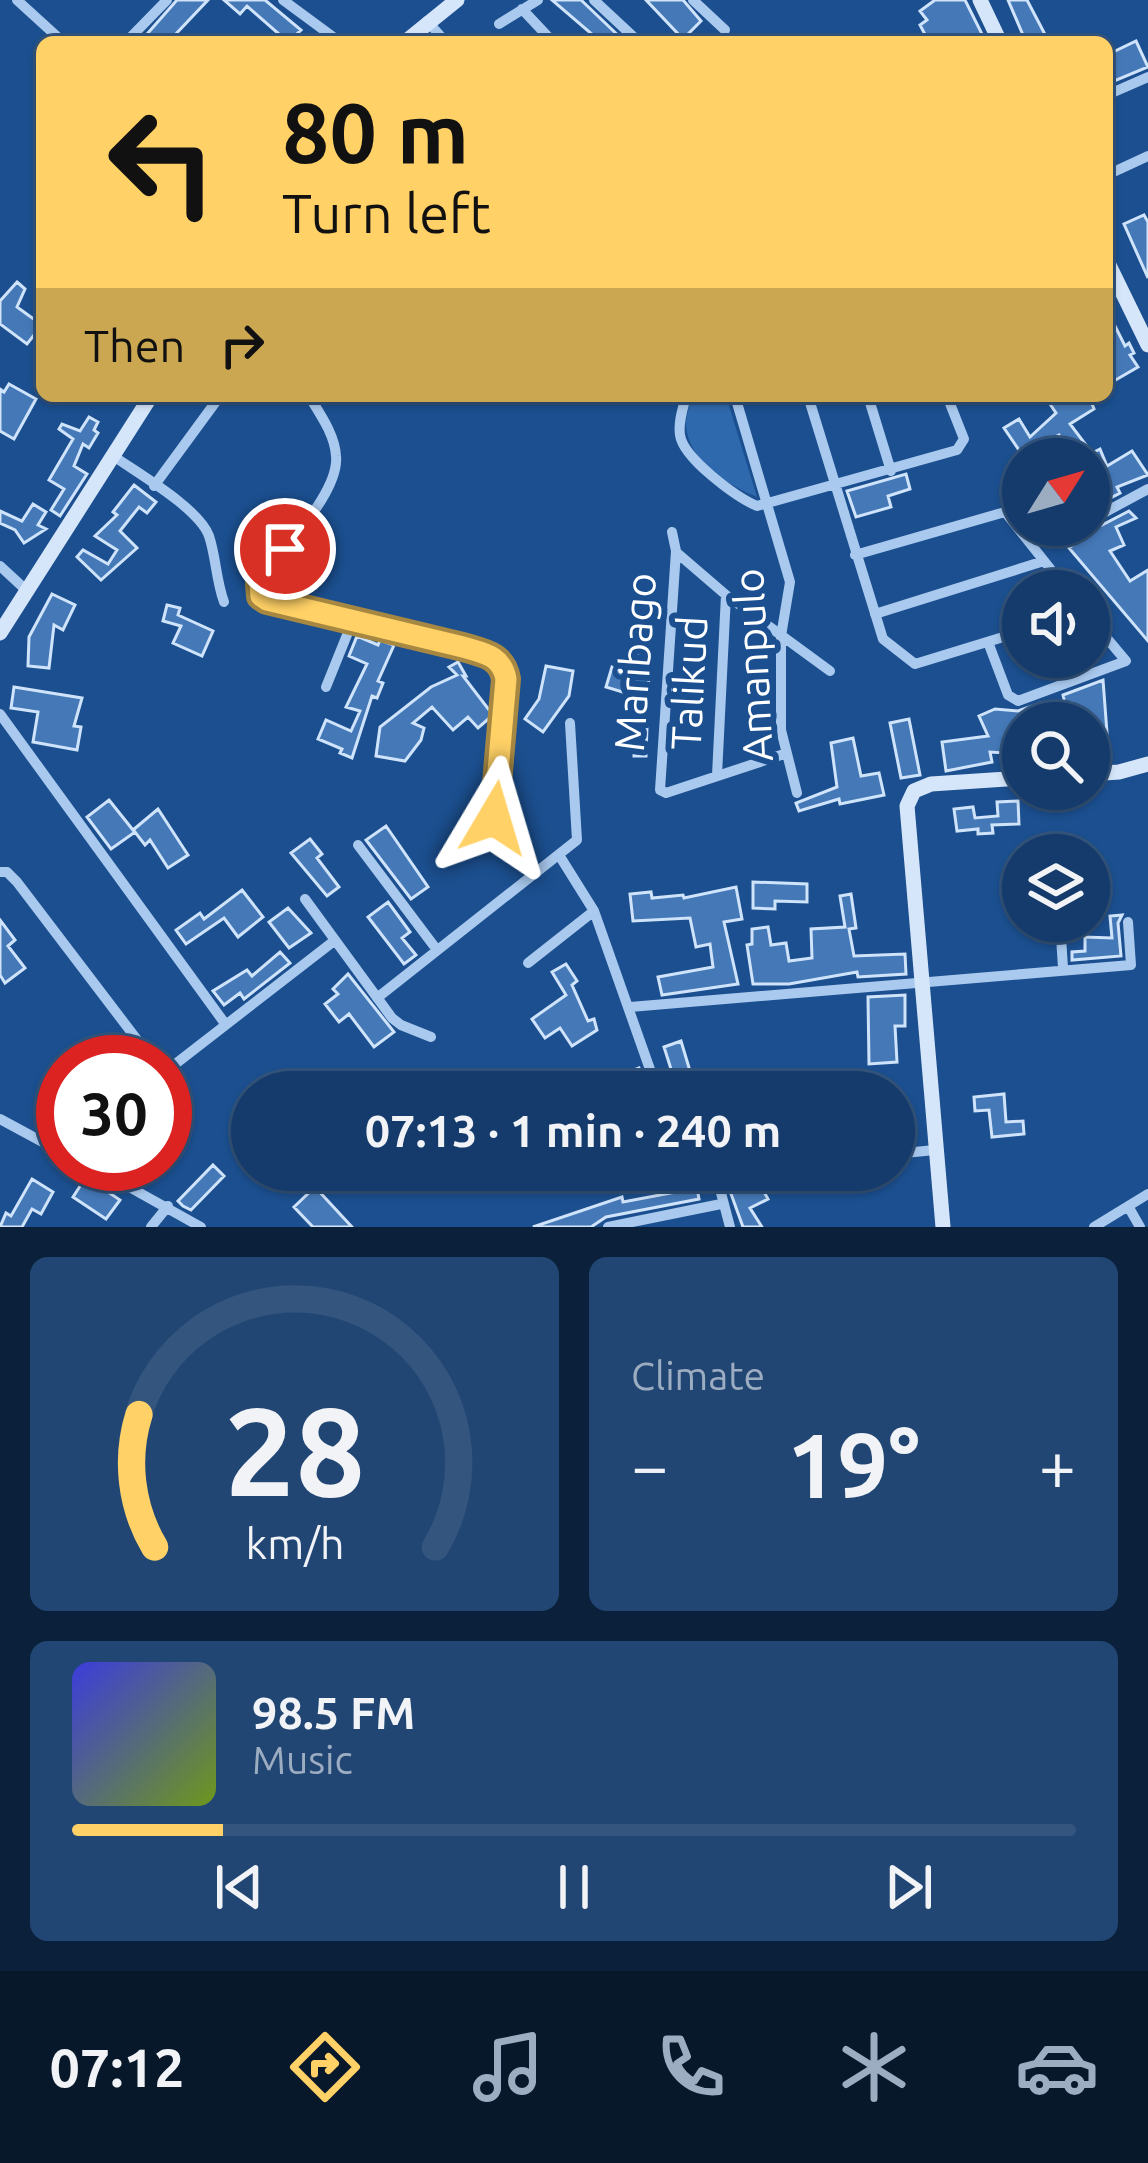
<!DOCTYPE html>
<meta charset="utf-8">
<style>
:root{--surface:#143b6b;--page:#214673;--text:#f1f3f6;--muted:#9dadc1;--line:#33557e;--accent:#ffd166}
body{margin:0;font-family:Ubuntu,sans-serif;background:var(--page);color:var(--text);height:100vh;display:flex;flex-direction:column;font-size:45px;white-space:nowrap}
*{box-sizing:border-box;margin:0}
p{font-size:39px;color:var(--muted)}
.icon{flex:none;width:66px;height:66px;fill:none;stroke:currentColor;stroke-width:2;stroke-linecap:round;stroke-linejoin:round}
.map{position:relative;height:1227px;overflow:hidden}
.panel{display:flex;flex-direction:column;gap:30px;padding:30px;background:#0b203b;flex:1}
.panel>*{flex:none}
.guide{position:absolute;left:36px;top:36px;width:1077px;height:366px;border-radius:18px;box-shadow:0 3px 9px #0004,0 0 0 3px var(--line);background:#ffd166;color:#111;overflow:hidden}
.needle{width:78px;rotate:53deg}
.controls{position:absolute;left:1002px;top:438px;display:grid;gap:24px}
.controls a{display:grid;place-items:center;width:108px;height:108px;border-radius:50%;background:var(--surface);box-shadow:0 3px 9px #0004,0 0 0 3px var(--line);font-size:60px}
.speed{position:absolute;left:36px;top:1035px;display:flex;gap:24px;font-size:60px;font-weight:700;text-align:center}
.speed>*{display:grid;place-content:center;width:156px;height:156px;border-radius:50%;background:var(--surface);box-shadow:0 3px 9px #0004,0 0 0 3px var(--line);line-height:1}
.speed .limit{border:18px solid #d22;background:#fff;color:#111}
.pin{position:absolute;display:grid;place-items:center;width:102px;height:102px;color:#fff;margin:-51px;border:6px solid #fff;border-radius:50%;box-shadow:0 3px 12px #0007}
.me{position:absolute;width:132px;margin:-66px;rotate:7deg;stroke-linejoin:round;filter:drop-shadow(0 0 9px #0008)}
.turn{display:flex;align-items:center;gap:42px;height:252px;padding:0 48px;font-size:54px}
.turn .icon{width:156px;height:156px;stroke-width:2.5}
.turn b{display:block;font-size:84px;line-height:102px}
.then{display:flex;align-items:center;height:114px;padding:0 48px;background:#0003;gap:24px;font-size:45px}
.big{font-size:90px;font-weight:700;line-height:1.1}
.panel .widget{flex:1;display:flex;flex-direction:column;justify-content:center;gap:18px;min-width:0;padding:0 42px;border-radius:18px;background:var(--page)}
.panel .dial{align-items:center;gap:0}
.dial svg{height:312px;overflow:visible;fill:none;stroke:var(--line);stroke-width:7;stroke-linecap:round;text-anchor:middle}
.dial text{fill:var(--text);stroke:none}
.song{display:flex;align-items:center;gap:36px}
.cover{width:144px;height:144px;border-radius:18px;background:linear-gradient(135deg,hsl(240 70% 55%),hsl(80 70% 35%))}
.played{height:12px;border-radius:6px;background:linear-gradient(90deg,var(--accent) 15%,var(--line) 15%)}
.keys{display:flex;justify-content:space-around;direction:ltr}
.heat{display:flex;justify-content:space-between;align-items:center;font-size:66px;direction:ltr}
.panel .tiles{flex:1;display:grid;gap:30px;grid-template-columns:1fr 1fr}
.widget:last-child{grid-column:span 2}
.trip{position:absolute;left:231px;top:1071px;width:684px;height:120px;border-radius:60px;background:var(--surface);box-shadow:0 3px 9px #0004,0 0 0 3px var(--line);font-weight:700;line-height:120px;text-align:center}
.tabs{display:flex;height:192px;justify-content:space-around;align-items:center;background:#08182b;color:var(--muted)}
.tabs .icon{width:84px;height:84px}
.tabs .on{color:var(--accent)}
.tabs b{font-size:54px;color:var(--text)}
.map>svg:first-child{display:block}
</style>
<div class="map">
<svg width="1148" height="1227" viewBox="0 0 1148 1227">
<rect width="100%" height="100%" fill="#1b4f8f"/>
<!-- green -->
<path fill="#2e69ad" d="M691,396H726L757,497C728,485 688,461 686,425C686,416 690,404 691,396Z"/>
<!-- building -->
<path fill="#4478b7" stroke="#cfe3fa" stroke-width="3" d="M177,0H208L173,37L178,42H140Z
M224,0H265L301,30L288,42L247,6L240,14Z
M552,0H581L625,42H601Z
M646,0H683L701,21L683,39Z
M935,0H965L983,36L971,42H929L920,25L927,20L920,11Z
M1008,0H1027L1049,42H1026Z
M1136,41L1148,67L1107,84V55Z
M1144,215L1148,222V278L1124,224Z
M17,282L25,289L17,307L42,325L27,344L0,324V301Z
M1107,310L1125,346L1129,343L1134,353L1130,355L1138,367L1107,385Z
M9,384L36,399L14,439L0,431V389L4,392Z
M1057,396H1089L1094,409L1070,424L1092,453L1100,449L1107,466L1132,451L1148,475L1117,487L1120,493L1103,502L1089,473V459H1083L1079,449L1069,454L1059,435L1038,446L1042,455L1025,459L1004,428L1019,419L1030,437L1056,413L1048,401Z
M89,417L98,422L94,430L98,433L89,448L83,444L74,466L87,474L60,516L51,510L64,489L49,480L73,439L59,429L62,424L80,431Z
M906,474L910,489L888,496L891,507L856,517L847,491Z
M134,485L156,502L147,513L139,507L120,531L137,548L101,580L77,557L83,550L108,564L117,550L95,536L117,515L113,512Z
M33,504L46,512L38,525L46,529L24,543L15,530L0,523V511L22,521Z
M1129,511L1136,518L1116,527L1124,545L1110,551L1130,581L1148,570V641L1069,548L1085,536L1083,528L1102,525Z
M52,594L75,605L63,630L54,625L49,668L28,666L29,637Z
M167,605L180,608L178,615L213,631L202,656L173,643L181,626L163,621Z
M357,636L378,645L380,640L394,645L378,681L383,683L377,698L372,696L352,758L340,753L342,749L318,739L326,720L351,731L360,711L346,707L367,664L349,656Z
M638,652L654,655L649,669L646,756H634L636,696L606,687L612,667L635,675Z
M458,662L466,676H463L493,715L478,728L468,717L453,730L432,707L413,723L424,728L421,740L405,761L376,756L380,727L431,687L457,675L449,667Z
M546,666L573,671L569,696L543,732L525,719L539,699Z
M1103,680L1109,759L1089,761V723H1072L1071,703L1065,704L1063,695Z
M14,687L82,698L74,726L81,727L77,750L33,742L38,712L11,708Z
M1041,703L1044,712L1023,721V754L990,752L992,762L946,771L942,742L988,736L979,716L995,709L1018,711Z
M909,719L920,775L901,778L890,723Z
M853,738L861,776L879,773L884,795L840,804L839,799L799,811L796,803L837,787L831,743Z
M109,800L133,830L158,809L188,855L168,868L150,840L145,845L135,832L111,849L87,817Z
M1018,801L1019,824L992,825L993,833L978,834V829L957,831L954,809L973,807L975,818L998,816L997,802Z
M386,826L428,887L411,899L366,840Z
M310,839L322,854L317,858L339,887L327,896L291,853Z
M753,882L807,884V902L775,901V909L753,908Z
M736,887L742,919L724,922L738,984L662,995L658,977L713,967L710,944L696,947L690,918L633,921L630,894L651,892L652,898L683,895L684,898Z
M242,890L263,917L238,937L224,918L186,944L176,930L200,913L204,919Z
M851,894L856,928L849,929L854,956L905,954L906,974L858,977L857,972L789,984H753L747,945L752,944V929L768,927L771,945L786,943L789,961L812,958L811,929L845,927L840,896Z
M388,902L410,932L402,938L416,955L404,964L368,917Z
M288,908L311,933L289,948L269,922Z
M1122,915L1118,923L1121,956L1072,960V952L1085,951V937L1112,938L1110,916Z
M0,920L15,940L8,946L25,968L5,983L0,975Z
M280,952L290,963L244,999L240,993L224,1005L213,991L247,970L252,976Z
M566,964L577,981L572,985L588,1021L594,1019L597,1030L572,1046L560,1028L545,1038L532,1019L566,995L552,972Z
M348,974L394,1032L374,1047L349,1014L339,1022L325,1004L338,994L333,989Z
M905,995V1026H895L897,1062L869,1064L868,997Z
M681,1041L693,1081L700,1092H675L670,1085L664,1071L671,1069L664,1047Z
M639,1068L645,1086L626,1092H600L597,1084Z
M1004,1094L1006,1122L1023,1121L1024,1134L992,1137L989,1110L975,1111L974,1097Z
M213,1165L224,1176L191,1210L183,1206L178,1201Z
M86,1177L120,1200L106,1219L73,1197Z
M32,1179L53,1192L41,1214L32,1209L22,1227H0L6,1213L11,1216Z
M758,1181L768,1199L750,1208L762,1227H743L730,1191Z
M315,1187L352,1227H313L294,1207Z
M697,1188L699,1199L606,1217L591,1227H533L622,1197L623,1202Z"/>
<g fill="none" stroke-linecap="round" stroke-linejoin="round">
<!-- street -->
<path stroke="#a9c9ee" stroke-width="10" d="M17,0L63,42
M283,0L340,42
M594,0L639,42
M693,0L725,30
M522,9L553,42
M427,21L446,42
M499,24L538,0
M126,42L167,0
M1107,95L1148,77
M1107,175L1148,156
M309,396C320,414 335,435 336,456C340,493 279,552 260,584L261,596L276,604L496,658L506,679L494,831L510,855L537,872
M686,396C683,408 678,422 680,435C683,458 736,497 757,506L957,450L964,439L947,396
M735,396L790,582L781,636V730L797,793
M808,396L883,639L915,664L1023,631
M868,396L891,471
M112,455C137,473 199,508 209,536C216,557 216,580 224,602
M154,486L220,396
M1098,516L1148,489
M672,532L676,551L660,790L666,793L784,754
M676,552L726,595L830,671
M855,555L1005,512L1068,591
M0,566L26,590
M875,614L1044,561
M988,642L1008,695L1018,701L1126,661L1089,617
M326,687L353,620
M0,714L226,1025
M717,775L726,595
M358,845L437,950
M559,855L594,911L658,1092
M0,872H7L17,882L154,1062
M305,899L392,1018L401,1025L431,1037
M1060,921L1063,968
M528,963L594,911
M377,998L577,840L570,723
M630,1007L1131,965L1128,922
M165,1072L334,941
M0,1119L63,1153
M894,1154L935,1150
M88,1164L201,1227
M696,1170L716,1174L733,1170
M716,1174L730,1227
M558,1178L608,1170
M1128,1206L1140,1227
M151,1227L168,1206
M608,1227L721,1204
M1094,1227L1148,1194"/>
<!-- secondary -->
<path stroke="#d6e6fa" stroke-width="15" d="M980,0L1000,42
M405,42L457,0
M1107,261L1148,345
M0,633L151,396
M1089,774L1119,772L1148,764
M943,1227L907,806L914,791L931,784L1023,778"/>
</g>
<g fill="none" stroke-linecap="round" stroke-linejoin="round">
<defs>
<path id="route" d="M285,549L260,584L261,596L267,600L463,647C483,653 502,655 506,679L494,818"/>
</defs>
<!-- route casing -->
<use href="#route" stroke="#a68842" stroke-width="30"/>
<!-- route -->
<use href="#route" stroke="#ffd166" stroke-width="21"/>
</g>
<g text-anchor="middle" stroke-width="12" stroke-linejoin="round" paint-order="stroke">
<!-- street labels -->
<g font-size="42" fill="#fff" stroke="#1b4f8f">
<text transform="translate(635 662) rotate(-86)" y="15">Maribago</text>
<text transform="translate(753 665) rotate(-93)" y="15">Amanpulo</text>
<text transform="translate(689 683) rotate(-87)" y="15">Talikud</text>
</g>
</g>
</svg>
<div class="controls">
<a><svg class="needle" viewBox="-14 -14 28 28"><path d="M0-13l5 13h-10z" fill="#e53935"/><path d="M0 13l5-13h-10z" fill="#9dadc1"/></svg></a>
<a><svg class="icon" aria-label="sound" viewBox="0 0 24 24"><path d="M4 9h4l5-4v14l-5-4H4zM17 9q2 3 0 6"/></svg></a>
<a><svg class="icon" aria-label="search" viewBox="0 0 24 24"><circle cx="10" cy="10" r="6"/><path d="M15 15l6 6"/></svg></a>
<a><svg class="icon" aria-label="layers" viewBox="0 0 24 24"><path d="M12 4l9 5-9 5-9-5zM3 14l9 5 9-5"/></svg></a>
</div>
<div class="speed"><div class="limit">30</div></div>
<div class="pin" style="left:285px;top:549px;background:#d93025"><svg class="icon" aria-label="arrive" viewBox="0 0 24 24"><path d="M6 21V4h12l-3 4 3 4H6"/></svg></div>
<svg class="me" style="left:494px;top:818px" viewBox="-20 -20 40 40"><path d="M0-17L14 15 0 8-14 15z" fill="#ffd166" stroke="#fff" stroke-width="4"/></svg>
<div class="trip">07:13 · 1 min · 240 m</div>
<div class="guide">
<div class="turn"><svg class="icon" aria-label="left" viewBox="0 0 24 24"><path d="M17 20v-9H6M10 6l-5 5 5 5"/></svg><div><b>80 m</b>Turn left</div></div>
<div class="then">Then<svg class="icon" aria-label="right" viewBox="0 0 24 24"><path d="M7 20v-9h11M14 6l5 5-5 5"/></svg></div>
</div>
</div>
<section class="panel">
<div class="tiles">
<div class="widget dial"><svg viewBox="0 0 100 80">
<path d="M14 69A42 42 0 1 1 86 69"/>
<path d="M14 69A42 42 0 0 1 10 35" stroke="#ffd166"/>
<text x="50" y="56" font-size="32" font-weight="700">28</text>
<text x="50" y="72" font-size="11">km/h</text>
</svg></div>
<div class="widget"><p>Climate</p>
<div class="heat"><a>−</a><b class="big">19°</b><a>+</a></div>
</div>
<div class="widget">
<div class="song"><i class="cover"></i><div><b>98.5 FM</b><p>Music</p></div></div>
<div class="played"></div>
<div class="keys"><svg class="icon" aria-label="previous" viewBox="0 0 24 24"><path d="M18 5L8 12l10 7zM5 5v14"/></svg><svg class="icon" aria-label="pause" viewBox="0 0 24 24"><path d="M8 5v14M16 5v14"/></svg><svg class="icon" aria-label="next" viewBox="0 0 24 24"><path d="M6 5l10 7-10 7zM19 5v14"/></svg></div>
</div>
</div>
</section>
<nav class="tabs">
<b>07:12</b>
<svg class="icon on" aria-label="directions" viewBox="0 0 24 24"><path d="M12 3l9 9-9 9-9-9zM9 14v-3h6M13 9l2 2-2 2"/></svg>
<svg class="icon" aria-label="music" viewBox="0 0 24 24"><path d="M9 18V5l10-2v13"/><circle cx="6" cy="18" r="3"/><circle cx="16" cy="16" r="3"/></svg>
<svg class="icon" aria-label="phone" viewBox="0 0 24 24"><path d="M5 4h4l2 5-3 2q2 4 5 5l2-3 5 2v4C11 20 4 13 5 4z"/></svg>
<svg class="icon" aria-label="climate" viewBox="0 0 24 24"><path d="M12 3v18M4 7l16 10M4 17L20 7"/></svg>
<svg class="icon" aria-label="car" viewBox="0 0 24 24"><path d="M5 17H2v-5l4-1 3-4h7l3 4 3 1v5h-3M9 17h6M6 11h13"/><circle cx="7" cy="17" r="2"/><circle cx="17" cy="17" r="2"/></svg>
</nav>
